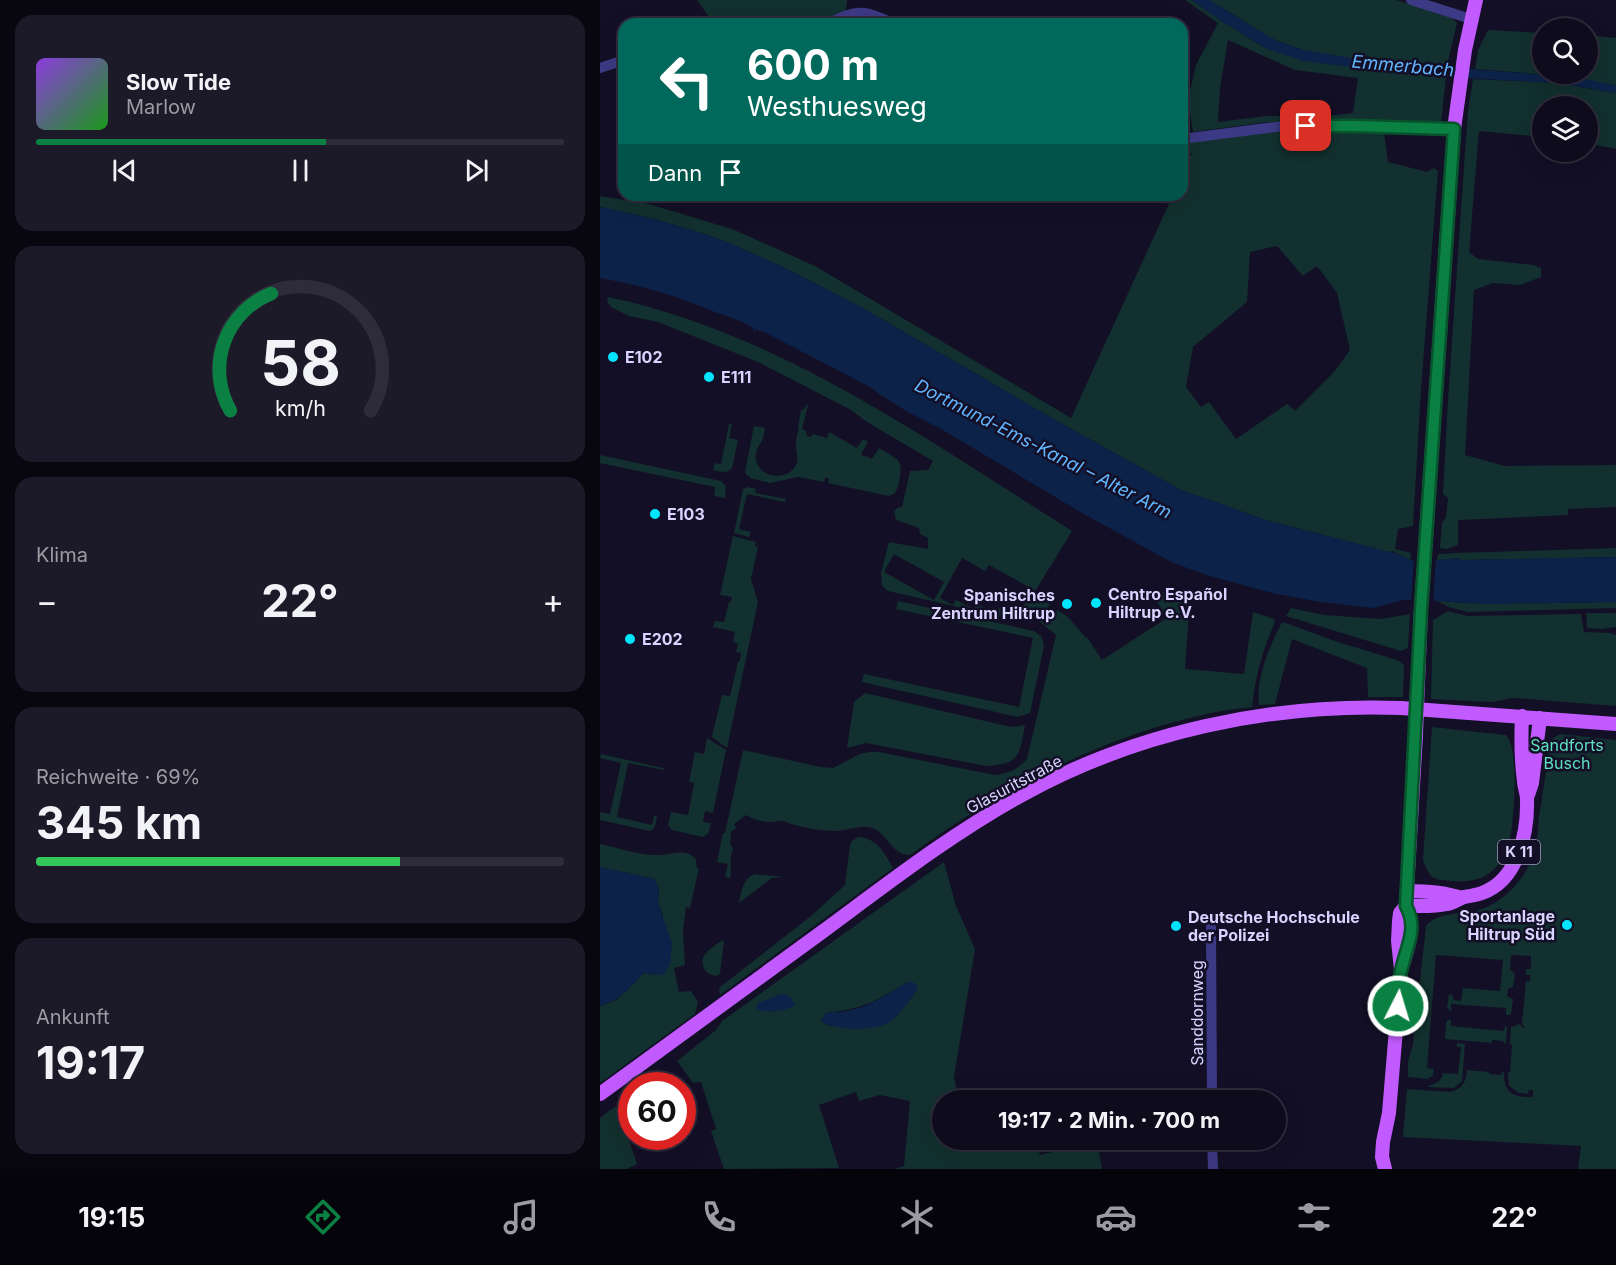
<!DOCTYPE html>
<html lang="de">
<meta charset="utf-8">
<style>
:root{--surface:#0e0b1c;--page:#1c1929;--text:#f1f3f6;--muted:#9b9ba3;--line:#2e2b3b;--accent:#0b8043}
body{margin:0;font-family:Inter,sans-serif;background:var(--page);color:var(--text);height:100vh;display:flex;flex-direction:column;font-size:22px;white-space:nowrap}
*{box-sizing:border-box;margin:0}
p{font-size:20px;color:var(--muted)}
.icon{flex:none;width:33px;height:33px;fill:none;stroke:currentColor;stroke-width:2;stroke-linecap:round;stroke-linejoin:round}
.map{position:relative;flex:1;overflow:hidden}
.details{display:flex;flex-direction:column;gap:15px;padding:15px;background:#08060f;width:600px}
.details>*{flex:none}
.guide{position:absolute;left:18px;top:18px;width:570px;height:183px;border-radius:18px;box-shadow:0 6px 24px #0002,0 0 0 2px var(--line);background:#00695c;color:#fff;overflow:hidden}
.controls{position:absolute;left:932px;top:18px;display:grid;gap:12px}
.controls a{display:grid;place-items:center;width:66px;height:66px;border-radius:50%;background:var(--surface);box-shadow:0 6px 24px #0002,0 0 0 2px var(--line);font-size:30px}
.speed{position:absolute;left:18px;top:1072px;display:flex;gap:12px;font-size:30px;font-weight:700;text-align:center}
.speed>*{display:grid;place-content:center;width:78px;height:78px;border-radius:50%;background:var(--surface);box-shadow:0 6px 24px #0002,0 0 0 2px var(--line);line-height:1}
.speed .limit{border:9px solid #d22;background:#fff;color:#111}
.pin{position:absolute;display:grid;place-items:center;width:51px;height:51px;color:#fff;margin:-26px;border-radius:12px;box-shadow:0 3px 9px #0006}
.me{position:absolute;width:66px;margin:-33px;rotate:5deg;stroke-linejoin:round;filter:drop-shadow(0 0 4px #0008)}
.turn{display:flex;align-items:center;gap:21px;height:126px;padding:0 30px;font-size:27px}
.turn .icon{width:78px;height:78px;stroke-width:2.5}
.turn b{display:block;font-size:42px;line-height:51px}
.then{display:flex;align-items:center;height:57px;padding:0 30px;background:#0003;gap:12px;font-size:22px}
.big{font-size:45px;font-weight:700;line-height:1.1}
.details .card{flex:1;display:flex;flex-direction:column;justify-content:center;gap:9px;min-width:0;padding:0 21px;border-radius:18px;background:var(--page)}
.details .dial{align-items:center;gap:0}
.dial svg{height:156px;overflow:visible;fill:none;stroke:var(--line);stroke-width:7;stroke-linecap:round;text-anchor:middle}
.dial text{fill:var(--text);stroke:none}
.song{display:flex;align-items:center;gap:18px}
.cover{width:72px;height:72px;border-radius:9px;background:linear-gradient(135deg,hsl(270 70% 55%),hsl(120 70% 35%))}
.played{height:6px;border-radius:3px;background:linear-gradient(90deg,var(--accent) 55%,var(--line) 55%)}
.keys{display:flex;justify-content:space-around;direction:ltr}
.heat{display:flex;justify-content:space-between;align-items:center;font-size:33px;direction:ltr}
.charge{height:9px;border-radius:4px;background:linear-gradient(90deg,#34c759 69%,var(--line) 0)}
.trip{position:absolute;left:332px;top:1090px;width:354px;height:60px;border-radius:30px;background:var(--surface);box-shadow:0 6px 24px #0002,0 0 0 2px var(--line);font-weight:700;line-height:60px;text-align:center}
.dock{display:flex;height:96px;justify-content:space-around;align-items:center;background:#06040b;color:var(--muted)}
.dock .icon{width:42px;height:42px}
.dock .on{color:var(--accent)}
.dock b{font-size:27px;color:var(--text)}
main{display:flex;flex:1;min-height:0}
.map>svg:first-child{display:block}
</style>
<main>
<section class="details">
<div class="card">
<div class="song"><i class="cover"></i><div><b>Slow Tide</b><p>Marlow</p></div></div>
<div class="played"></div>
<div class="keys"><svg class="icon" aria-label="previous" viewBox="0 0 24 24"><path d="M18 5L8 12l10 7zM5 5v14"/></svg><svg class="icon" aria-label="pause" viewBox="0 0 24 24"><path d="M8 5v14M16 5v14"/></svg><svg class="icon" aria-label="next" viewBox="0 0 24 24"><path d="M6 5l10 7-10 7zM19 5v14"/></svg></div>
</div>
<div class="card dial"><svg viewBox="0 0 100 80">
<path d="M14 69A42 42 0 1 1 86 69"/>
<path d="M14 69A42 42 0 0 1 35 9" stroke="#0b8043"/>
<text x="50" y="56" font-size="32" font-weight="700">58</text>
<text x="50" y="72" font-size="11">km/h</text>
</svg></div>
<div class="card"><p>Klima</p>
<div class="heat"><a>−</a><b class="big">22°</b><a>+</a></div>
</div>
<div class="card"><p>Reichweite · 69%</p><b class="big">345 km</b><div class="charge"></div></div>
<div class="card"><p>Ankunft</p><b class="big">19:17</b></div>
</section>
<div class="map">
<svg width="1016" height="1169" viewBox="0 0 1016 1169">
<rect width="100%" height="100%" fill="#130f26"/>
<!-- green -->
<path fill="#12302f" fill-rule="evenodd" d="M97,0H247L246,10L235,15L220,24H114Z
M585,0H592L620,20L667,49L775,70L846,77L841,123L754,121L667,122L593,132L588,99L596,65L618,23ZM628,40L695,70L758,78L753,113L727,116H666L618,122L620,88Z
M609,0H796L851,17L857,23L847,66L775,62L703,50L675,40Z
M888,30L942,33V74H987V35L1016,38V86L975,77L875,69L878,50Z
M873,79L957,83L1016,93V149L987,143V106H942V137L879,131L869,252L878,259L933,265L941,268V277L920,285L893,283L874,290L865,455L905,466L1016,465V507L968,509V515L858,520V545L847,549L840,548L842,523L846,517L848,498L843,494L848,400L865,152L868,111Z
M749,130L784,132L788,162L827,172L834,168L838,171L821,389L813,526L798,529L795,549L811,553L810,560L793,551L789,552L669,521L581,490L457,421L261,307L185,268L129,243L102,233L50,218L0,207V196L49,204L132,229L215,266L471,418L573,195H582V175L592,153L582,155V141L671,131ZM677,246L703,276L717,266L737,293L750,350L734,372L695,411L687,404L636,439L609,402L601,407L586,387L593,347L647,302L650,252Z
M8,297C179,333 326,439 472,531L434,593L450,605L447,609L454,614L457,610L468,617L486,638L487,637L502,660L567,618L554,597L572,586L590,601L585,669L644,674L653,612L674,619L675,622C662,652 656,674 652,707C635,709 619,711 602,715C497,739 397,791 310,855C293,856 287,834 273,828C260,824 248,831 235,831C221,831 196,827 184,821C178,820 174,823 169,822C162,822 150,818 146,815L134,824L136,828L131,832L130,843L133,849C129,858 132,868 130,878L125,877L128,864L117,862L123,833H125L143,750L221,767L233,768L260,754L269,752H279L395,775C410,773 417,770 427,759L456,635L436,619L415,620L288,591L282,586L281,573L289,542L328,549V538L320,534L319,528L296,520L294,511L297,508L302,507L310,471L328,470L333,461L267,422L251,410L158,362L58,322L29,316L11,307L7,302ZM294,554L344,582L334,600L284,572ZM362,558L385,571L389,565L427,586L424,593L429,596L417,617L399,608L396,614L377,604L374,609L356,600L353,605L340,598Z
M207,404L208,405L202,429L206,431V435L211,437L212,434L227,438L229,432L257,448L263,439L268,442L261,454L265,457L266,456L272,459L279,448C285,452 295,456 299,462C303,467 299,490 294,494C292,495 290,495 289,496L228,483L229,478H225L224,482L198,477L170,483L150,478L149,475L148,477L145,472L154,426L165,428C164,432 164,435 163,438C160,446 154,450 156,460C160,478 187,482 196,465C199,458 196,453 196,446C195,441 198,433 199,427H198L201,410H203Z
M129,424H132L129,438L138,440L132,468C126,474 121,472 113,470L115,463L121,464Z
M0,455L121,481L126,486L125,498L114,496L115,487L0,463Z
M148,487L156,489L155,493L186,499L185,502L147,494L139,529L151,532L149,537L134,533L143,489Z
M133,536L156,542L155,546L158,547L151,579L158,602L127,748L112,737L113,732L122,695L130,696L138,662L140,661L141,653L136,652L138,644L133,642L135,632L113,627L115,621L124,622L129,602H131L132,597L120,595Z
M1016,548V557L863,560L856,558L837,561L838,554L858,553Z
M298,601L434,631L442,637L444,646L430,713L418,717L262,682L264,674L419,707L433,638L296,609Z
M837,601L884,604L1016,602V608L867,612L849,607Z
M691,608L724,615L781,619L810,614L808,648L801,651L686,616Z
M848,611L867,616L981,614L984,632L1011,633L1016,635V706L913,698L892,702L831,699L833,620Z
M986,613H1016V627L1002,629L987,628Z
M683,622L735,641L800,661L804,666L803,697H768L767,668L692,639L675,704L659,705C656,677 669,648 681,624Z
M265,693L411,727L425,725C419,756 421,764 386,766L266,743L247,748L254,702Z
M832,727L906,735C920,750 914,823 909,844C907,851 903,859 898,865C887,879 870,883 852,881C831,879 831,880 823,860Z
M960,734L1016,740V1169H978L981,1146L803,1137L807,1089L850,1092C862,1089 866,1082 867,1070L889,1072V1074L901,1075L902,1072H904C903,1093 914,1098 933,1097V1090H929L928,1094L919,1093L909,1086L908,1072H910L912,1045L910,1044L911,1027L920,1024L923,1028L925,1027L922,1024L926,981H930V975H926V969H931V956L911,955L910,969L915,974L913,987L908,989L907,996L913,999L911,1014L909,1015H906V1008L851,1004V1011L847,1008L849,994L853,996V1000L861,1001L863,988L900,991L903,960L836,955L827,1068L834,1069L833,1075L828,1079L808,1077V1061L813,1044L826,926C838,911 864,915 882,909C907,900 929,875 935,849C938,839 938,828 939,817C943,793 946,769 950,744L952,739Z
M107,738L126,750L113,813L105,811L103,822L111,823L108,834L103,837L72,830L68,825L71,812L88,815L94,783L89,782L95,752L104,754Z
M1,754L63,768L64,770L28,763L17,817L52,825L54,816H57C56,822 56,829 50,831L0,820V812L10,814L21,763L0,758Z
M258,837C277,838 284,852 293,868L120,995L119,988L211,916L245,885L250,845L252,841Z
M0,844C19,848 41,856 61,855C73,854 86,848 96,859L97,868H99L90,908L86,907L83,931L85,965L74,968L79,992L91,991L98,1002L95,1014L0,1083V1006L16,1000L44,973L56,975L63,915L58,903L59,890L55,879L0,867Z
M344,862L356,906L375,949L354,1077L359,1101H342V1140H367L370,1152L436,1140L440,1155L497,1141L502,1169H294L304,1166L310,1101L280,1095L259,1101L256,1092L219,1105L239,1168L124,1169L111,1131L116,1129L101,1082L93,1083L77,1061L116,1030L122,1021ZM308,982L317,990L297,1016L260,1029L227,1025L221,1021L226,1013C263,1009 277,1001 308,982Z
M155,874L185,877L172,878L139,903C142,891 142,879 155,874Z
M122,940L124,942L120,973L117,976C111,975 107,974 104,968C97,955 114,947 122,940Z
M848,1020H851V1026L904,1031L905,1026L907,1027L906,1044L904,1043L903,1041L892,1040V1043L845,1039L846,1023Z
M857,1043L865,1044L862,1081L854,1088L827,1087C835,1083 841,1083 843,1073L858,1074L861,1047H857Z
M14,1107H18L37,1164L27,1169H0V1118Z"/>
<!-- water -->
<path fill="#0c2248" d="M592,0H609L675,40L703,50L775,62L975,77L1016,86V93L957,83L846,77L775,70L704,61L667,49L620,20Z
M0,207L50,218L102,233L129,243L185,268L261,307L457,421L581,490L669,521L789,552C798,552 804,559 812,560C828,564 849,556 863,560L1016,557V602L884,604L837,601L832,600H804L774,608L720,602L672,593L610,576L573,563L482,513L341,429L306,411L278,393L272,388L164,332L157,330L156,328L155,331H153L154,327L153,328C138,318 121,315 105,308C71,294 35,284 0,278Z
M0,867L55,879L59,890L58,903L72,943L70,964L64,974L56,975L44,973C26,991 25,997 0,1006Z
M308,982H313L317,986V990C309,1001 301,1014 289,1022C274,1032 235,1031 221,1021L226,1013C239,1012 252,1011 265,1006C280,1000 294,990 308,982Z
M181,994C189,995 191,997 195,1005C187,1011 168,1013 158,1010L156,1007L158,1003Z"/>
<!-- pier -->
<path fill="#130f26" d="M814,557L836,558L833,604L831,603L811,604Z"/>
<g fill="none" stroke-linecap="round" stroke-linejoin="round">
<!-- minor -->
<path stroke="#3d3a85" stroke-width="10" d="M811,0L871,19
M228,24C257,7 266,11 295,24
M0,68L24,60
M582,139L683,126H754L854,129
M611,924L612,1101
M612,1140L613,1169"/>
<!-- major -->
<path stroke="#c25bff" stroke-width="14" d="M817,707L821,609L854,129L865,50L876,0
M928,795L932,783L940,718
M807,891C825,891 844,892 862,898
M806,906C820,906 834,907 847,904C853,903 858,899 864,897C870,896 877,895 882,893C918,880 928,833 927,799C927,793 924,787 924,781C921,760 921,738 922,716
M803,964C809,945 816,925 806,906L816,735
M0,1094C74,1040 148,986 222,932C287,884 351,834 422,795C536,732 671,703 801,708L1016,724
M785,1169L782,1157L783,1142L789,1113L801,969L798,941L799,921L800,913L806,906"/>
<!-- major-bridge -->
<path stroke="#c25bff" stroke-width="14" d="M816,735L817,707"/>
</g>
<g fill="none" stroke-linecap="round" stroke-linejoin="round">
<defs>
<path id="route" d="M706,126H754L854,129L821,609L806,906C818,928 807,945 802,967C798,979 799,994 798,1006"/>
</defs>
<!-- route casing -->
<use href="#route" stroke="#07532c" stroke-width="15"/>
<!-- route -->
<use href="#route" stroke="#0b8043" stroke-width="10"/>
</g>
<!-- markers -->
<g fill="#00e5ff" stroke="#130f26" stroke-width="2">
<circle cx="13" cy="357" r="6"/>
<circle cx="109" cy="377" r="6"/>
<circle cx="55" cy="514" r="6"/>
<circle cx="496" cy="603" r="6"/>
<circle cx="467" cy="604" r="6"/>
<circle cx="30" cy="639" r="6"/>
<circle cx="967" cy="925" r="6"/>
<circle cx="576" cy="926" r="6"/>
</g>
<g text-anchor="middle" stroke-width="5" stroke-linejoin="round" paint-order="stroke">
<!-- shield labels -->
<rect fill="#130f26" stroke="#9e99be" stroke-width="1.5" x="898" y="840" width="42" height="24" rx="4.5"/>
<g font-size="15" font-weight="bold" fill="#d9d4ff">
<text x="919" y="857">K 11</text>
</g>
<!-- poi labels -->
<g font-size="16" font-weight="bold" fill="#d9d4ff" stroke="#130f26" text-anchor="start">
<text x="25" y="363">E102</text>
<text x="121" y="383">E111</text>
<text x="67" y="520">E103</text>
<text x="508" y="600">Centro Español<tspan x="508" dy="18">Hiltrup e.V.</tspan></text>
<text x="455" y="601" text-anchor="end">Spanisches<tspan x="455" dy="18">Zentrum Hiltrup</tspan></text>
<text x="42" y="645">E202</text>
<text x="955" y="922" text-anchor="end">Sportanlage<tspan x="955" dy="18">Hiltrup Süd</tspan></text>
<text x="588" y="923">Deutsche Hochschule<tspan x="588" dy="18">der Polizei</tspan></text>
</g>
<!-- park labels -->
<g font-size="16" fill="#5fe0c0" stroke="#130f26">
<text x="967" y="751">Sandforts<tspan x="967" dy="18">Busch</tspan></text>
</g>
<!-- street labels -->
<g font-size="16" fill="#d9d4ff" stroke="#130f26">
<text transform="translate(414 784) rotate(-28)" y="6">Glasuritstraße</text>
<text transform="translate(597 1013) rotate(-90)" y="6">Sanddornweg</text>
</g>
<!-- water labels -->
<g font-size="18" font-style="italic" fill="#62b6ff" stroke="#130f26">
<text transform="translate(803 66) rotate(5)" y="6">Emmerbach</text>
<text transform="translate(443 449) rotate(27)" y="6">Dortmund-Ems-Kanal – Alter Arm</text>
</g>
</g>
</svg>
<div class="controls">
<a><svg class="icon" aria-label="search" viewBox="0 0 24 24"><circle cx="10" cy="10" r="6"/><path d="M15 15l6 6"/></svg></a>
<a><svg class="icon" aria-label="layers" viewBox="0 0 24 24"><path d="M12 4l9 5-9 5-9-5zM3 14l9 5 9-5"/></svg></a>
</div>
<div class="speed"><div class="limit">60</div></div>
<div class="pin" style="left:706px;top:126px;background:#d93025"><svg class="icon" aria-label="arrive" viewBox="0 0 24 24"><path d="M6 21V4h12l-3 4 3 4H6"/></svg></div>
<svg class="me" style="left:798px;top:1006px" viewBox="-20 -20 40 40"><circle r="17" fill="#0b8043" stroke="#fff" stroke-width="3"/><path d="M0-11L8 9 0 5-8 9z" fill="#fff"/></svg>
<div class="trip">19:17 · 2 Min. · 700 m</div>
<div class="guide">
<div class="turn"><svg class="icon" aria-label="left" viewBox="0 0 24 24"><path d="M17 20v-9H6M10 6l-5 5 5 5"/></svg><div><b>600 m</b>Westhuesweg</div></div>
<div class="then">Dann<svg class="icon" aria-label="arrive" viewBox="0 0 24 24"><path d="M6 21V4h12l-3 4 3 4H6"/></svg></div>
</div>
</div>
</main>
<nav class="dock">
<b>19:15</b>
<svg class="icon on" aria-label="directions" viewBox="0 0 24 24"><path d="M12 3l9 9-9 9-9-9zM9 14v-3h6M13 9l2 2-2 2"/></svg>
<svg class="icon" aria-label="music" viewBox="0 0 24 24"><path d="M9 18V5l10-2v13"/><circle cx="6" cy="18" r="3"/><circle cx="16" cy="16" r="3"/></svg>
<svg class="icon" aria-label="phone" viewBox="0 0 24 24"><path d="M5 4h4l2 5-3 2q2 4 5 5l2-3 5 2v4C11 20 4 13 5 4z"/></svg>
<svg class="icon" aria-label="climate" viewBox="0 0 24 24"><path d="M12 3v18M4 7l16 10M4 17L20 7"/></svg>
<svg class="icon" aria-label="car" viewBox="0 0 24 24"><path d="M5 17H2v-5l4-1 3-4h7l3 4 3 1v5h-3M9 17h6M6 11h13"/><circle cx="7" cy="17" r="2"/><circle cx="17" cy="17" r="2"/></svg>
<svg class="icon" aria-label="filters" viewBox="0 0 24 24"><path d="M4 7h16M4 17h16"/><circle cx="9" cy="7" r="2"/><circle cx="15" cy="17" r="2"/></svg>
<b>22°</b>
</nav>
